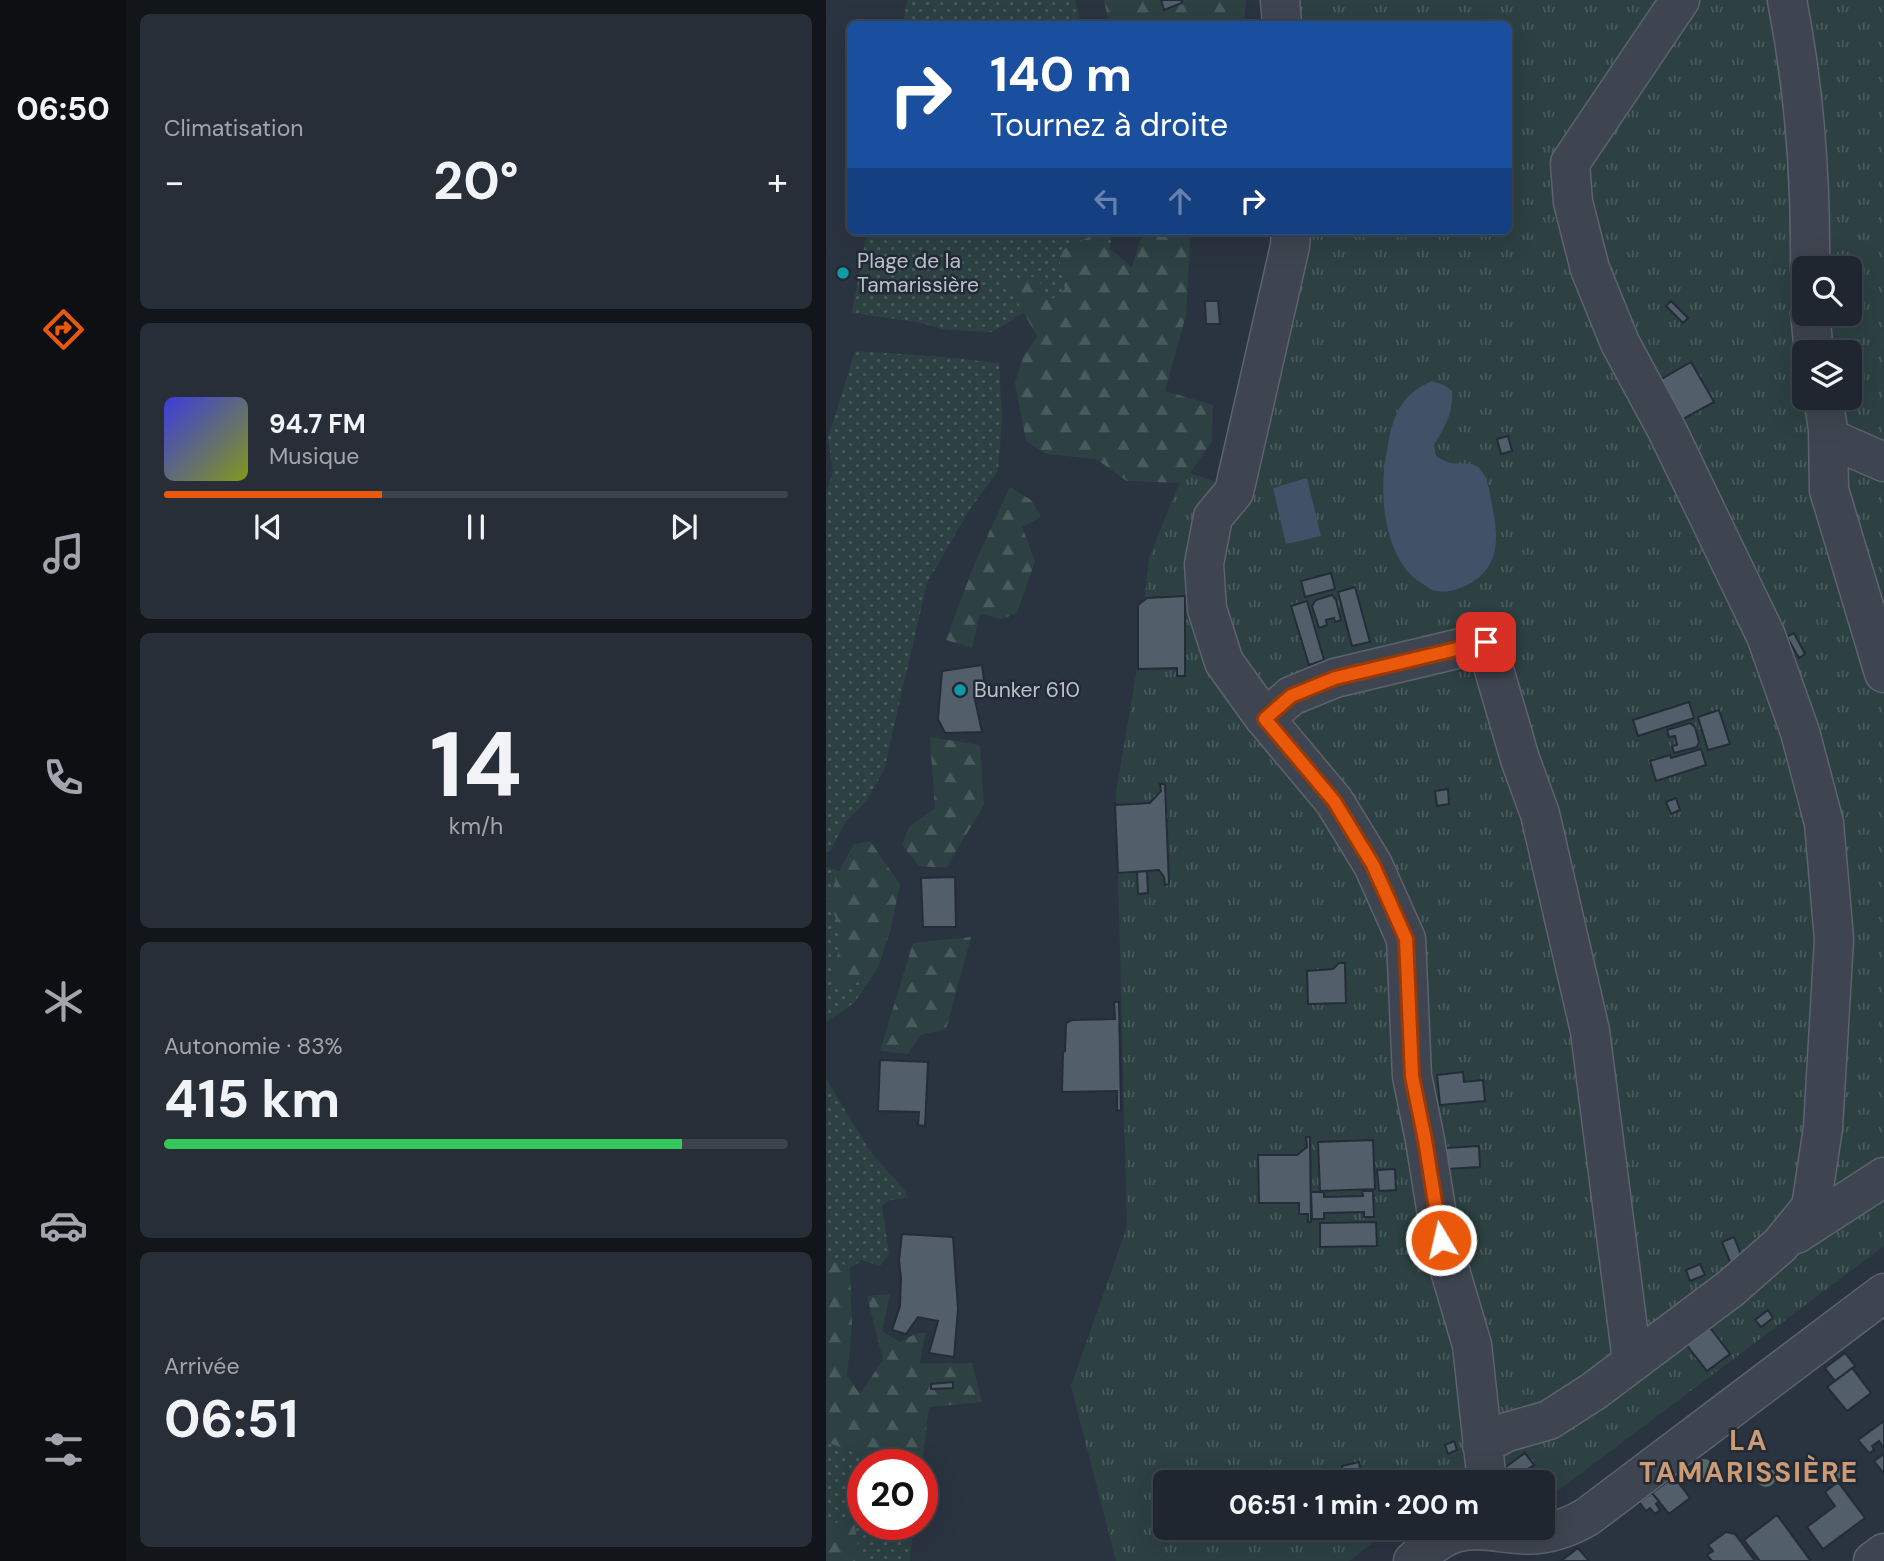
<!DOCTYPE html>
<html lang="fr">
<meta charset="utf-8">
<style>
:root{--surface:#202630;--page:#282e38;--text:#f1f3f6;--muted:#a2a5ab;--line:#3d434c;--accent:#ea580c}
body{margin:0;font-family:"DM Sans",sans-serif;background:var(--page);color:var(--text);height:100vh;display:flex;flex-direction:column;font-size:26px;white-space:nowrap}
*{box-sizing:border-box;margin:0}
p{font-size:23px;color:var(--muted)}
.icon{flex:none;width:38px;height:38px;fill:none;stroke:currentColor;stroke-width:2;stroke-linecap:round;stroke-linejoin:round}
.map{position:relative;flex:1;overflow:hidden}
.panel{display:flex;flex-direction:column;gap:14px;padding:14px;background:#12151a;width:700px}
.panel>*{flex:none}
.guide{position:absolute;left:21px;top:21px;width:665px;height:214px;border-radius:10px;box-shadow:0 7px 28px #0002,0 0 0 2px var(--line);background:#1a4fa0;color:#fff;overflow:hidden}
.tools{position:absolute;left:966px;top:256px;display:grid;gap:14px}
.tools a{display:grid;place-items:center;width:70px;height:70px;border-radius:10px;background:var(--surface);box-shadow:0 7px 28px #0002,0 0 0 2px var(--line);font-size:35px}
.speed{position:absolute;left:21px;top:1449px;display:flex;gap:14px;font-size:35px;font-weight:700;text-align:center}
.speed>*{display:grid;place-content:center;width:91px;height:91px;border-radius:50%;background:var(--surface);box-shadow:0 7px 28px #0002,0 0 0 2px var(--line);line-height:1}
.speed .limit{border:10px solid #d22;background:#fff;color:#111}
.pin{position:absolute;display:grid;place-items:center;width:60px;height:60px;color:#fff;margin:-30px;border-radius:14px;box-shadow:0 4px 10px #0006}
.me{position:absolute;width:77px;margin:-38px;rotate:351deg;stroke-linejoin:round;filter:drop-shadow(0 0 5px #0008)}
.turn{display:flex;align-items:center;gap:24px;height:147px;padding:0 28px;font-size:32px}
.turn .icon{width:91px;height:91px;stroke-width:2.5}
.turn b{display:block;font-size:49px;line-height:60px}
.lanes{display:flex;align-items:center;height:66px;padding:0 28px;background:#0003;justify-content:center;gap:35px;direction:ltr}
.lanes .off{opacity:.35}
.big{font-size:52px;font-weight:700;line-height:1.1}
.panel .widget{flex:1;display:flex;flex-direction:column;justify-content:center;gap:10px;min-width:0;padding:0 24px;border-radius:10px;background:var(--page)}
.panel .dial{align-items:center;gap:0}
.dial b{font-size:91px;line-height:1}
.song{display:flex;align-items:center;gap:21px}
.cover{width:84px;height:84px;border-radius:10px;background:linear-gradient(135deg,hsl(240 70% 55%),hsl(70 70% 35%))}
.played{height:7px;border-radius:4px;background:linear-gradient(90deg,var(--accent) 35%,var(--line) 35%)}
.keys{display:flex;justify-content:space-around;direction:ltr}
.heat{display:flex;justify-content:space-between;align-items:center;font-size:38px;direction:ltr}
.charge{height:10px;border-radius:5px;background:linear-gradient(90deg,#34c759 83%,var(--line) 0)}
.trip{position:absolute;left:327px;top:1470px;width:402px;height:70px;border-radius:10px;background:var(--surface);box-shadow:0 7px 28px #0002,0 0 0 2px var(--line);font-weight:700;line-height:70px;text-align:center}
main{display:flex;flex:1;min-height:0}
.menu{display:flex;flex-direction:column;width:126px;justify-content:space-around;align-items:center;background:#0d0f13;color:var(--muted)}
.menu .icon{width:49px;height:49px}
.menu .current{color:var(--accent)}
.menu b{font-size:32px;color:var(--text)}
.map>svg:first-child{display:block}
</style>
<main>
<nav class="menu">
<b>06:50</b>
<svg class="icon current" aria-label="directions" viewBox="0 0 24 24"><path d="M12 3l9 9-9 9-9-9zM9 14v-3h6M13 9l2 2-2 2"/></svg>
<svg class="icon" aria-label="music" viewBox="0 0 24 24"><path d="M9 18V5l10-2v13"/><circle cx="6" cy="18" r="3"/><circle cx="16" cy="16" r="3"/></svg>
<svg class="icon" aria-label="phone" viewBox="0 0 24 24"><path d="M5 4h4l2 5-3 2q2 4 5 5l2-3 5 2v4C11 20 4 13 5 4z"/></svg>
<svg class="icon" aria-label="climate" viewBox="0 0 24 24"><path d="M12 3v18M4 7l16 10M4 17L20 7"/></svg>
<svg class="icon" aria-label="car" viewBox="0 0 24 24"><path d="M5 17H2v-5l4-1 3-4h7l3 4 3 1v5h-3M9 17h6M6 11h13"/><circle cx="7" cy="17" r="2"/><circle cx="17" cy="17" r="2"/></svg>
<svg class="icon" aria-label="filters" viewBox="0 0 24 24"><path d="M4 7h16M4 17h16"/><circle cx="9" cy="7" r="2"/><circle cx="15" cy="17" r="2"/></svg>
</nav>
<section class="panel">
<div class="widget"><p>Climatisation</p>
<div class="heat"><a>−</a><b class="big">20°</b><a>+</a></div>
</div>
<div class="widget">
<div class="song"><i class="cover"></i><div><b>94.7 FM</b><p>Musique</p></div></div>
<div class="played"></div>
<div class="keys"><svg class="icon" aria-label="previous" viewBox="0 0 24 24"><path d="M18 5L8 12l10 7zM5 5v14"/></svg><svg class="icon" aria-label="pause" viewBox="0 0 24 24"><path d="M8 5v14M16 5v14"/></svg><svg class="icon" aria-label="next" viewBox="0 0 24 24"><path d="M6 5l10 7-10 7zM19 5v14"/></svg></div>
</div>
<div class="widget dial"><b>14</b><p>km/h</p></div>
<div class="widget"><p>Autonomie · 83%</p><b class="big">415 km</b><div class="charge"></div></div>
<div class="widget"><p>Arrivée</p><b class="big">06:51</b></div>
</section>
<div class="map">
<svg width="1058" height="1561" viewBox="0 0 1058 1561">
<defs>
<pattern id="grass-dots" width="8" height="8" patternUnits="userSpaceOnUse" patternTransform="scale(1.75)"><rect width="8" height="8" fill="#2d4142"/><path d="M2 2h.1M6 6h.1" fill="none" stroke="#4a5b5c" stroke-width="1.8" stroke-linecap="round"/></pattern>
<pattern id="forest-firs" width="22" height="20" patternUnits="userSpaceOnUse" patternTransform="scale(1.75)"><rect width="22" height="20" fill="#2d4142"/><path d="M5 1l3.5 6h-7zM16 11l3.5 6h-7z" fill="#4a5b5c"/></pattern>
<pattern id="park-tufts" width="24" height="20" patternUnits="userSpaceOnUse" patternTransform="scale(1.75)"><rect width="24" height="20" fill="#2d4142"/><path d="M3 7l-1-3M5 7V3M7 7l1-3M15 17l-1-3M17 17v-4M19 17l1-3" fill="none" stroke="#4a5b5c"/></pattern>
</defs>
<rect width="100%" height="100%" fill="#2a3340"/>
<!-- grass -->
<path fill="url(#grass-dots)" d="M81,0H249L255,24H77Z
M41,231H287L283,249L267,235L239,289L223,302L182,284L198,313L166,332L121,330L91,322L26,313Z
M29,351L118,357L173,363L176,421L172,471L144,509L101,583L58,770L39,803L20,821L4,851L0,852V492L7,472L2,438Z
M0,867L13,871L2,901L18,936L20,990L52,968L28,1003L0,1022Z
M0,1079L46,1154L78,1189L82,1198L64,1200L56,1206L63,1254L54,1266L36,1260L24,1268L0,1255Z
M0,1442L64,1465H37V1524H88L84,1561H35L28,1521L3,1524L0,1532Z"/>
<!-- forest -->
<path fill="url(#forest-firs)" d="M278,0H420L418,24H283Z
M317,231H365L360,315L339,391L387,405L386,441L357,483L301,481L270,459L220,454L200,441L189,383L197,357L211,336L181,283L211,276L223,302L239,289L232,252L267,235L306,267Z
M184,487L205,500L215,517L196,527L209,561L191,613L176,619L154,614L146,648L120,640L147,567Z
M104,737L154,745L158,805L120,868L93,866L76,845L83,827L109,808Z
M44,841L74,884L65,928L52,968L20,990L4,977L18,936L2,901L13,871L28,844Z
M145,937L120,1029L94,1035L82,1054L54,1051L87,943Z
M0,1255L24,1268L26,1324L21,1376L34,1394L57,1360L41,1296L64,1294L56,1331L74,1342L91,1333H99L94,1363H146L156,1402L103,1407L96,1465H64L0,1442Z
M28,1520L35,1561H0V1532L2,1524Z"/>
<!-- park -->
<path fill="url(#park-tufts)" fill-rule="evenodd" d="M442,0H1058V1246L718,1501V1482H340V1528H566L523,1561H290L245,1386L301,1227L290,793L310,675L323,558L358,471L391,482L452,231H682V24H444ZM978,268H1024V313H978ZM978,352H1024V397H978Z"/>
<!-- water -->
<path fill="#415167" d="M606,381L618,385L626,391C628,412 618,428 608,445L610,456C615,459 620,462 625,463C635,465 647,460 655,470C663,481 665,498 667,511C674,544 671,572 637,587C629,590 620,593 611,591C606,591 601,587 597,584C561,564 553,502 559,463C565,426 568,397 606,381Z
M481,478L495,536L460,544L447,488Z"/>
<!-- building -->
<path fill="#535e6b" stroke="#242c38" stroke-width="2" d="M335,0H355L356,3L338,10Z
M379,301H392L394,324H380Z
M845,301L862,318L857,323L840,306Z
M865,362L888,402L850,423L827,384Z
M682,436L686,451L675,454L671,439Z
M505,573L509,589L479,597L475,581Z
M529,587L544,642L526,646L512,592Z
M506,595L510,600L515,620L509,622L508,618L500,620L501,625L493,628L486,606L490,600Z
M359,596V676H351V668L312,669V605L321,598Z
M481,601L498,660L483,665L465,606Z
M968,633L979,654L973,658L961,637Z
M156,665L158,680L149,700L156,732L119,733L112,719L116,671Z
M863,702L868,718L812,736L807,720Z
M893,710L904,744L882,750L872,717Z
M864,723L869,727L873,742L871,747L848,753L846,746L851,745L849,736L843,737L841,730Z
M875,749L880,765L830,781L824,761L844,755L845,758Z
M334,784H339L343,884L339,885L338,877L333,870L292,873L289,805L324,803L335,791Z
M622,789L623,804L611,806L609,791Z
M850,798L854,810L845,814L840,802Z
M321,871L322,893L312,894L311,872Z
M129,877L130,927H97L95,878Z
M513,963H519L520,1003L482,1004L481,971L507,969Z
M288,1002H293L295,1110L291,1111V1091L236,1092L237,1052L239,1051L240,1023L246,1020L289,1019Z
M54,1060L102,1062L99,1126L92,1125L93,1112L52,1111Z
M637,1072L638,1082L657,1080L659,1101L614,1105L611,1075Z
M480,1137H484L485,1222H482V1214H473V1203H433L432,1155H471L481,1147Z
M547,1140L549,1189L494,1191L492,1142Z
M653,1146L654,1167L620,1169L619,1148Z
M569,1169L570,1190L553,1191L551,1170Z
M536,1191H547L548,1217H538V1212L498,1213V1219H486L485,1192H498V1197L537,1196Z
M550,1222L551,1246L494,1247V1223Z
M76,1234L127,1237L132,1309L128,1357L103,1353L112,1321L92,1317L80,1334L66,1330L74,1306L75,1278L73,1260Z
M908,1237L917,1260L905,1264L896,1242Z
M874,1264L879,1275L864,1281L860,1270Z
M942,1310L947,1318L935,1327L929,1320Z
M879,1321L904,1354L881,1371L856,1339Z
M1019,1353L1029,1366L1009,1381L999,1368Z
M1026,1368L1045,1393L1021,1411L1001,1387Z
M127,1382V1388L105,1389V1384Z
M1058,1421V1448L1053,1441L1046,1446L1048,1450L1043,1453L1032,1440Z
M628,1441L631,1450L622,1454L619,1445Z
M699,1453L708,1465L702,1469L712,1482H687L677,1469Z
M1058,1454V1474L1048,1461Z
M533,1462L535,1474L518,1478L516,1466Z
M1015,1463L1023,1472L1012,1481L1005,1472Z
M848,1477L864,1498L843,1514L826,1493Z
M1012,1482L1039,1518L997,1549L981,1527L1009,1506L999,1492Z
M826,1493L833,1501L830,1504L834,1510L829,1514L824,1508L820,1511L813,1502Z
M951,1515L984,1560L983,1561H934L918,1540Z
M900,1532L909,1534L929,1561H886L881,1555L887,1551L882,1545Z
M752,1548L763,1561H735Z"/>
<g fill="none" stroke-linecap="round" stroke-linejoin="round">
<defs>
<path id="minor" d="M454,0L456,24
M961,0C978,87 985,179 984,268
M465,231L464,246L408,492L387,517L378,564L381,609L398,662L436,715L508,801L547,865L580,939L586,1076L599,1140L615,1240L646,1345L661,1482
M984,313L988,352
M997,397L1002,429L1003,490L1058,673
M1003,438L1058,462
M439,719L465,696L509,678L660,642L694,759L714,814L764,1031L806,1361
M970,1234L1058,1177
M656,1445L681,1432L723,1420L768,1391L905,1288L954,1245L985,1207L997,1128L1008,939L998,823L974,732L940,636L841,430L794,343L764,269L747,202L744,163L854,0
M587,1561C600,1550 615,1536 633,1532C653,1527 673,1533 693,1534C718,1537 740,1529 761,1517L1058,1293
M1047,1561L1058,1553"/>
</defs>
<!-- minor casing -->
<use href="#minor" stroke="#5c636e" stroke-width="41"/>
<!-- minor -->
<use href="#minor" stroke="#3e4550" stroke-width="38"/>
</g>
<!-- trees -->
<g fill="#536b62">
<circle cx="878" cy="1469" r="10"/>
<circle cx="940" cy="1477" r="10"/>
</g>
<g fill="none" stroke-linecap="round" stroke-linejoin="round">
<defs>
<path id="route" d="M615,1240L599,1140L586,1076L580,939L547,865L508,801L439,719L465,696L509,678L660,642"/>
</defs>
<!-- route casing -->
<use href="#route" stroke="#983908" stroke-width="18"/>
<!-- route -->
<use href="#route" stroke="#ea580c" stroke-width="12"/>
</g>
<!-- markers -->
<g fill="#0f9aa8" stroke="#222a36" stroke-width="2.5">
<circle cx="17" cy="273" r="7"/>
<circle cx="134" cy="690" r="7"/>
</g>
<g text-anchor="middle" stroke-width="5" stroke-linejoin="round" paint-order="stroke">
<!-- poi labels -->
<g font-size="21" fill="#bbc1ca" stroke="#222a36" text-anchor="start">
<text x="31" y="268">Plage de la<tspan x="31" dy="24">Tamarissière</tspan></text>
<text x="148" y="697">Bunker 610</text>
</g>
<!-- district labels -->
<g font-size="28" font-weight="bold" letter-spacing="2" fill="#cc9b74" stroke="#222a36">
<text x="923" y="1450">LA<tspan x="923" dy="32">TAMARISSIÈRE</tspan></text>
</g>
</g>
</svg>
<div class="tools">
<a><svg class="icon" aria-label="search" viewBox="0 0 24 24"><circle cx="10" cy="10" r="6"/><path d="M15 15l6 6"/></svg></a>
<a><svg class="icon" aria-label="layers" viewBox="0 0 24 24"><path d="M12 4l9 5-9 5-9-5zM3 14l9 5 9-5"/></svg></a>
</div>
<div class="speed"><div class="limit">20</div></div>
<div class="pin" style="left:660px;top:642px;background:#d93025"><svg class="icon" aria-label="arrive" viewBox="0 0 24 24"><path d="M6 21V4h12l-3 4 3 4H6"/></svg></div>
<svg class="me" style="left:615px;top:1240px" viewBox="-20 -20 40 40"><circle r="17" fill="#ea580c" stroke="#fff" stroke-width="3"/><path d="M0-11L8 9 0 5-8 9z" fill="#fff"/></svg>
<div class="trip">06:51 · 1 min · 200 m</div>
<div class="guide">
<div class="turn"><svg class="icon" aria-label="right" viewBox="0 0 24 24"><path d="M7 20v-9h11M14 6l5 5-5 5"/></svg><div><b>140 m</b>Tournez à droite</div></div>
<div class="lanes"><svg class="icon off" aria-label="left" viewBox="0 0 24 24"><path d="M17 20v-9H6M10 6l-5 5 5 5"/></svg><svg class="icon off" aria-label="ahead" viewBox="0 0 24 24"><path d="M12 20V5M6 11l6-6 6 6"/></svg><svg class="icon" aria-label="right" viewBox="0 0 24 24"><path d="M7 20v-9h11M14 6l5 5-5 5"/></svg></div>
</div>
</div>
</main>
